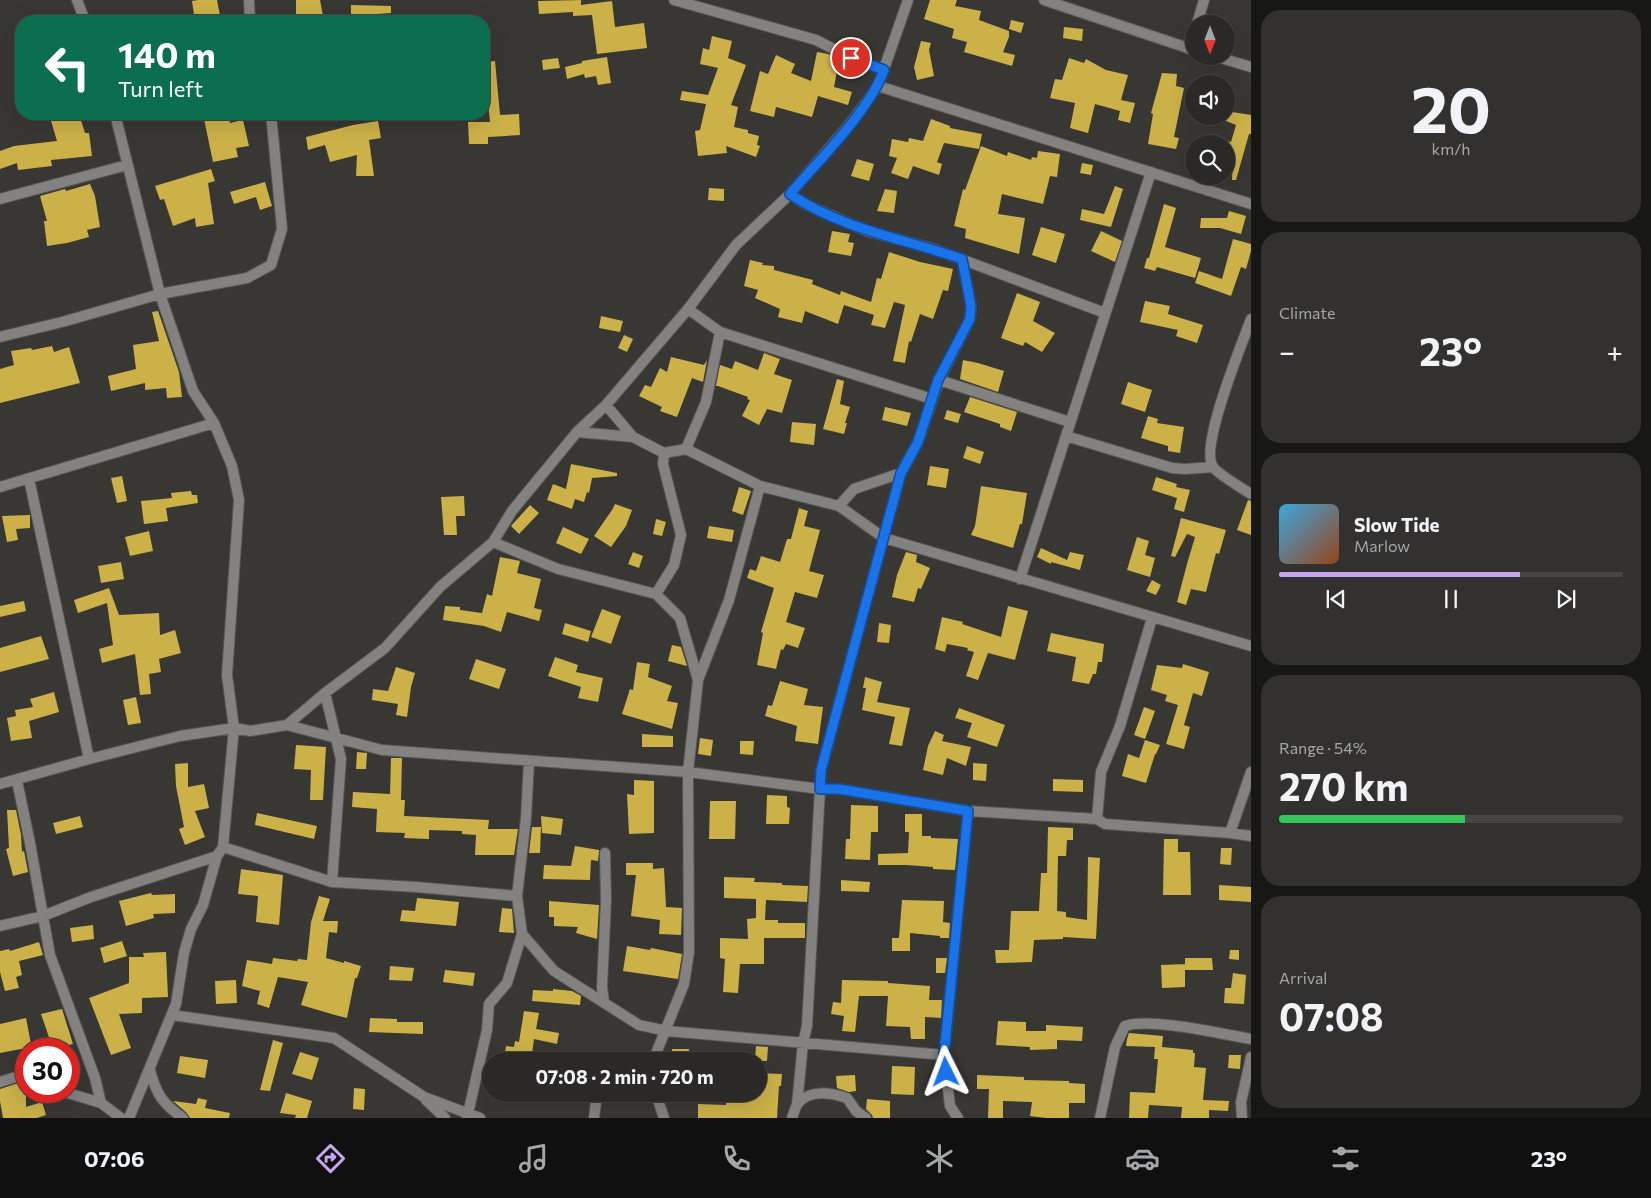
<!DOCTYPE html>
<meta charset="utf-8">
<style>
:root{--surface:#2a2927;--page:#32312f;--text:#f1f3f6;--muted:#a5a6a7;--line:#464544;--accent:#c7a6ef}
body{margin:0;font-family:Commissioner,sans-serif;background:var(--page);color:var(--text);height:100vh;display:flex;flex-direction:column;font-size:19px;white-space:nowrap}
*{box-sizing:border-box;margin:0}
p{font-size:16px;color:var(--muted)}
.icon{flex:none;width:28px;height:28px;fill:none;stroke:currentColor;stroke-width:2;stroke-linecap:round;stroke-linejoin:round}
.map{position:relative;flex:1;overflow:hidden}
.panel{display:flex;flex-direction:column;gap:10px;padding:10px;background:#171715;width:400px}
.panel>*{flex:none}
.banner{position:absolute;left:15px;top:15px;width:475px;height:105px;border-radius:20px;box-shadow:0 5px 20px #0002,0 0 0 1px var(--line);background:#0b6e4f;color:#fff;overflow:hidden}
.needle{width:32px;rotate:180deg}
.tools{position:absolute;left:1185px;top:15px;display:grid;gap:10px}
.tools a{display:grid;place-items:center;width:50px;height:50px;border-radius:50%;background:var(--surface);box-shadow:0 5px 20px #0002,0 0 0 1px var(--line);font-size:25px}
.speed{position:absolute;left:15px;top:1038px;display:flex;gap:10px;font-size:25px;font-weight:700;text-align:center}
.speed>*{display:grid;place-content:center;width:65px;height:65px;border-radius:50%;background:var(--surface);box-shadow:0 5px 20px #0002,0 0 0 1px var(--line);line-height:1}
.speed .limit{border:8px solid #d22;background:#fff;color:#111}
.pin{position:absolute;display:grid;place-items:center;width:42px;height:42px;color:#fff;margin:-21px;border:2px solid #fff;border-radius:50%;box-shadow:0 1px 5px #0007}
.me{position:absolute;width:55px;margin:-28px;rotate:357deg;stroke-linejoin:round;filter:drop-shadow(0 0 4px #0008)}
.turn{display:flex;align-items:center;gap:18px;height:105px;padding:0 20px;font-size:22px}
.turn .icon{width:65px;height:65px;stroke-width:2.5}
.turn b{display:block;font-size:35px;line-height:42px}
.big{font-size:38px;font-weight:700;line-height:1.1}
.panel .card{flex:1;display:flex;flex-direction:column;justify-content:center;gap:8px;min-width:0;padding:0 18px;border-radius:20px;background:var(--page)}
.panel .dial{align-items:center;gap:0}
.dial b{font-size:65px;line-height:1}
.song{display:flex;align-items:center;gap:15px}
.cover{width:60px;height:60px;border-radius:8px;background:linear-gradient(135deg,hsl(200 70% 55%),hsl(20 70% 35%))}
.played{height:5px;border-radius:2px;background:linear-gradient(90deg,var(--accent) 70%,var(--line) 70%)}
.keys{display:flex;justify-content:space-around;direction:ltr}
.heat{display:flex;justify-content:space-between;align-items:center;font-size:28px;direction:ltr}
.charge{height:8px;border-radius:4px;background:linear-gradient(90deg,#34c759 54%,var(--line) 0)}
.trip{position:absolute;left:482px;top:1052px;width:285px;height:50px;border-radius:25px;background:var(--surface);box-shadow:0 5px 20px #0002,0 0 0 1px var(--line);font-weight:700;line-height:50px;text-align:center}
.tabs{display:flex;height:80px;justify-content:space-around;align-items:center;background:#111010;color:var(--muted)}
.tabs .icon{width:35px;height:35px}
.tabs .on{color:var(--accent)}
.tabs b{font-size:22px;color:var(--text)}
main{display:flex;flex:1;min-height:0}
.map>svg:first-child{display:block}
</style>
<main>
<div class="map">
<svg width="1251" height="1118" viewBox="0 0 1251 1118">
<rect width="100%" height="100%" fill="#383734"/>
<!-- building -->
<path fill="#ccb149" d="M198,0H217L221,21H195L192,1Z
M296,0H320L324,21H296Z
M581,0V5L612,1L615,27L644,23L647,48L597,54L592,15L573,16V12L539,14L538,1Z
M930,0H957L955,6L981,11L979,20L1009,31V37L1003,52L1015,55L1012,66L964,52L967,42L952,38L954,29L924,19Z
M351,5L391,6V13L362,15L361,21H351Z
M1011,20L1024,23L1021,33L1009,29Z
M1064,27L1083,29L1082,41L1063,38Z
M712,36L732,41L728,58L746,65L731,105L738,107L734,127L748,130V133L759,136L757,145L760,146L756,157L726,146L727,153L698,156L695,131L700,130L706,104L680,100L682,91L708,95L718,68L700,64L703,48L709,50Z
M921,41L931,43L929,50L934,76L917,80L914,67Z
M817,52L828,54L839,60L834,87L852,92L848,105L818,96L812,117L776,107L774,117L750,111L760,71L768,74L776,55L795,64L791,73L811,81Z
M607,57L611,83L598,85L596,76L585,78L584,74L567,79L565,67L582,63V61Z
M558,58L560,68L543,70L542,60Z
M1069,58L1084,63L1086,59L1106,70L1128,75L1121,100L1135,103L1130,123L1118,120L1120,111L1095,104L1088,133L1070,128L1075,103L1050,98L1055,79L1062,80Z
M495,61L500,115L519,114L520,135L488,137V144H469L468,122H490L488,102H484V62Z
M1162,73L1177,74L1176,86L1184,88L1174,137L1179,138L1176,149L1148,144L1153,114L1151,113Z
M1226,111L1251,115V134H1249L1236,180H1232L1233,157L1226,155V141L1231,142L1236,125L1226,121Z
M49,114H79L85,133H89L92,156L51,160L52,166L18,170L17,163L0,169V151L14,146L57,141Z
M203,114H223L224,119L229,118L230,123L243,120L249,146L236,148L238,157L213,162Z
M931,119L950,126V128L982,134L979,149L944,143L937,162L942,164L939,175L913,166L908,179L891,173L897,158L889,156L892,139L908,142L909,138L923,141Z
M378,121L381,138L369,140L374,176H356L357,155L330,162L325,145L308,150L306,137L353,125Z
M981,146L1007,156L1008,152L1031,160L1032,157L1037,158L1038,151L1060,154L1057,177L1050,176L1043,204L1002,194L998,214L1025,218L1019,254L965,238L966,229L954,226L963,189L965,190Z
M857,159L874,164L869,181L851,176Z
M1082,163L1093,165L1091,175L1080,173Z
M211,169L215,181L208,183L214,224L196,227L195,218L173,226L164,199L160,200L155,186Z
M265,182L272,206L260,210L256,197L234,204L230,192Z
M90,184L95,196L100,227L87,230L89,237L67,243L47,246L44,221H47L40,196L65,189L66,191Z
M1115,186L1123,189L1111,227L1080,220L1082,209L1104,214Z
M709,188L724,189V201L708,200Z
M885,189L897,191L894,213L877,211Z
M1164,204L1176,208L1165,247L1201,258L1195,278L1157,267L1155,271L1144,268L1147,258H1149Z
M1229,211L1246,216L1241,234L1220,228H1200L1201,218H1227Z
M1041,227L1065,234L1056,263L1032,255Z
M832,231L850,234L848,242L854,243L851,256L828,252Z
M1101,231L1122,241L1115,262L1091,251Z
M1233,239L1251,244V251L1246,269L1241,267L1231,296L1195,283L1199,271L1222,279Z
M889,252L920,262L953,269L948,291L943,290L933,319L920,314L911,342L909,341L905,363L893,361L905,305L894,302L885,328L871,325L874,315L844,305L838,324L805,311L802,323L778,317L780,309L755,298L758,290L744,286L750,260L763,263L762,265L774,266V270L813,280L812,284L840,295L841,291L871,302L877,278L881,279Z
M1017,293L1040,302L1033,321L1055,333L1042,352L1025,342L1023,346L1001,338Z
M1145,301L1170,306L1168,314L1203,325L1197,343L1176,336L1178,330L1140,322Z
M158,311L179,372L182,397L167,398L166,388L145,390V383L111,391L108,376L136,369L133,345L159,341L152,312Z
M601,316L623,321L620,332L599,328Z
M624,335L633,339L627,352L618,348Z
M52,346L54,352L69,347L80,383L0,403V369L14,365L11,351L31,348L32,350Z
M764,353L780,359L774,374L792,380L782,413L767,409L759,425L742,416L750,400L747,399L748,397L718,386H716L720,365L732,369L735,361L758,370Z
M671,357L704,365L707,360L703,382L692,378L677,417L660,411L662,407L639,396L645,385L651,387L660,368L667,372Z
M963,360L978,363L1004,371L998,392L960,379Z
M837,379L844,381L840,404L850,407L845,423H847L844,434L823,429Z
M1128,382L1152,390L1145,412L1121,404Z
M970,397L1017,412L1011,431L1000,427V424L964,412Z
M885,407L911,413L907,426L882,420Z
M947,410L961,414L958,423L944,419Z
M1148,416L1158,419L1157,423L1184,427L1180,453L1168,451V446L1141,438Z
M792,422L816,424L814,445L790,442Z
M967,446L984,452L980,464L963,458Z
M571,464L617,473V476L592,478L589,493L587,492L584,502L575,499L572,509L547,500L553,484L566,489Z
M930,466L949,469L946,488L927,485Z
M122,476L127,501L117,503L111,478Z
M1156,477L1177,484L1176,487L1190,490L1184,512L1174,509L1177,498L1152,490Z
M981,486L1027,493L1022,524H1020L1013,548L971,535L975,526Z
M739,487L751,491L743,515L732,511Z
M191,491L192,495H197L198,503L166,508L168,521L144,524L141,501L172,498L171,493Z
M464,496L465,516H456L457,535H444L441,497Z
M1248,500L1251,501V535L1237,530Z
M615,504L632,510L626,526L611,547L594,536L612,510Z
M530,505L539,513L519,534L511,526Z
M799,508L808,511L804,526L820,530L809,571L824,575L817,598L795,592L786,622L805,628L798,648L786,644L783,650L781,649L776,669L757,665L763,633L761,632L774,588L747,578L750,569L756,571L761,556L780,562L787,539H791Z
M30,515V528L16,529L18,540L7,542L2,516Z
M1181,518L1226,530L1219,554L1216,553L1206,592L1191,589L1186,605L1177,602L1187,564L1195,537L1187,534L1175,557L1171,556Z
M656,519L666,522L662,536L653,534Z
M709,526L734,530L732,542L707,538Z
M563,527L589,539L581,554L556,543Z
M149,531L153,551L130,556L125,537Z
M1137,537L1149,541L1145,555L1155,558L1150,577L1127,570Z
M1041,548L1067,560L1070,552L1084,555L1080,570L1051,562V564L1037,557Z
M633,552L643,556L639,568L628,564Z
M906,552L917,555L916,562L930,568L921,589L918,588L914,602L892,597L897,575Z
M500,557L520,561L517,573L541,579L534,608L542,610L539,621L507,612L501,632L484,626L443,620L445,606L460,607V610L482,613L487,594L492,596Z
M121,562L124,579L101,583L98,566Z
M1152,580L1161,585L1156,595L1146,591Z
M109,588L119,615L159,613L160,635L175,630L181,653L159,659L161,672L149,674L151,694L140,695L135,654L102,663L99,649L113,645L107,603L78,613L74,600Z
M24,601L26,611L0,617V606Z
M1008,606L1028,611L1015,660L988,653L978,680L966,676L974,652L967,650L968,648L947,644L945,652L935,649L942,617L963,622L962,624L1001,637Z
M602,609L621,616L611,644L591,637Z
M565,623L591,631L588,642L562,634Z
M879,623L891,625L889,643L877,642Z
M1051,633L1104,644L1102,662H1098L1096,674H1093L1089,684L1072,681L1076,657L1047,651Z
M41,636L49,659L0,672V648Z
M672,645L681,647L687,666L668,661Z
M555,657L578,665L576,672L603,678L598,702L578,698L581,687L548,676Z
M476,659L506,669L499,689L469,679Z
M637,662L650,664L648,677L672,686L667,701L678,703L672,729L622,714L630,689L633,690Z
M1183,664L1209,672L1202,696L1193,693L1184,725L1190,727L1184,749L1166,744L1178,705L1165,701L1167,695L1151,690L1157,665L1182,668Z
M396,667L415,673L411,687L407,717L396,715L398,704L372,700L373,689L388,691Z
M865,677L882,682L877,702L910,708L902,746L889,744L895,717L862,710L866,688H863Z
M780,681L808,689L804,705L823,707L818,744L795,741L797,726L765,716L768,705L772,706Z
M54,692L59,712L29,721L32,738L11,741L7,718L16,716L15,710L33,707L30,699Z
M136,697L141,723L128,725L123,700Z
M1144,707L1155,711L1145,739L1134,735Z
M959,708L1005,725L997,747L967,737L972,723L955,718Z
M935,731L944,735L942,741L971,747L966,766L947,758L943,775L923,770L928,746Z
M642,734L673,736V747H642Z
M700,738L713,740L711,756L698,754Z
M1145,740L1160,745L1156,754H1155L1146,783L1122,776L1128,754L1139,758Z
M740,741H754L753,755L740,754Z
M296,745L326,747L323,800H310L311,770L294,769Z
M357,752L367,753L366,769H356Z
M391,758H402L401,800H405L404,816L489,820L488,829H518L514,855H475L476,835L462,834V831L429,830V839L404,838L405,833L376,832L377,809L352,807L353,792L390,794Z
M188,763V787L204,784L209,808L195,811L205,837L185,845L179,829L184,827L176,786L175,764Z
M973,763L987,764L986,781L973,780Z
M1053,779L1083,780V792L1053,791Z
M634,780L654,781V833L629,834L627,794L634,795Z
M767,795L787,796V807L790,808L789,824H766Z
M710,801H736L735,839H709Z
M851,805L878,806V832H871L870,860L845,859L846,839H850Z
M7,810H16L21,835L22,852L24,851L28,872L13,876L6,849L9,848Z
M257,813L317,826L314,839L255,825Z
M905,814H922V836H931V838L958,839L955,870L933,869V867L907,865H878V854L908,853L909,832H905Z
M80,816L83,827L56,834L53,823Z
M541,816L563,819L561,835L542,833Z
M532,827H541L540,853H529Z
M1048,827L1073,828V840H1067L1066,856H1058L1057,911L1066,912V917L1087,920L1088,857L1100,858L1096,939L1063,937V939L1034,940L1032,962L996,963L995,950H1009L1011,911H1039L1041,873H1047Z
M1164,839H1178V852H1190L1191,895H1163Z
M575,846L599,850L598,861L591,860L590,880L543,879L544,865L571,866Z
M1221,848H1232L1231,865L1220,864Z
M626,863H653V869L664,868L666,907L682,908L681,935L659,934L660,920L631,916L636,875H626Z
M241,869L283,875L279,925L256,922L258,896L238,894Z
M724,877L755,878L754,882L782,883V885L808,886L807,902L766,900L765,920H778V923H805V938H764V964H740L738,993L723,992L725,959L720,958V938L748,939L747,919L756,918V899L724,898Z
M841,880L870,882L869,892L841,891Z
M1219,885L1251,887V902L1219,900Z
M151,893L152,895L175,894V913L153,914L154,918L126,926L119,901Z
M319,896L330,899L323,921H338L337,933L329,932L326,958L344,963V961L361,966L357,978H355L347,1018L335,1015L301,1005L308,982L278,977L269,1008L257,1004L260,991L242,986L247,960L272,964L273,958L297,961L298,959L307,960L311,922Z
M417,898L459,902L456,926L400,921L402,910L415,911Z
M902,900L944,901L943,922L950,923L949,938H940V936L910,933V951H892V938H899Z
M549,901L599,905L597,939L576,933L578,927L554,926V917H549Z
M502,908L512,909L514,933L499,932Z
M93,925L94,939L72,942L70,928Z
M122,941L127,956L104,963L100,948Z
M39,942L43,955L19,961L22,975L16,977L19,988L5,991L0,972V951L9,949L10,951Z
M627,946L650,950L651,948L682,954L678,979L623,971Z
M1230,950H1239V960L1229,959Z
M166,952L168,997L142,998V1013L119,1014L131,1048L111,1055L89,998L129,983V957H144L143,953Z
M936,958H947L945,973H936Z
M1185,958H1212L1213,970H1185Z
M1185,964V987L1162,988L1161,965Z
M390,966L414,968L412,981L389,980Z
M445,970L475,973L473,986L443,982Z
M1233,973L1246,975L1244,1004L1224,1003L1225,988H1231Z
M236,980L237,1003L216,1004L215,981Z
M842,980L888,981V983L930,986L929,1000H942L941,1018L925,1017V1039H911L910,1027L886,1026L888,996H859L855,1032L842,1031L844,1016L831,1014L833,1002L841,1003Z
M553,989L572,991L581,996L580,1005L532,1001L533,990L553,991Z
M62,1009L73,1044L53,1049L41,1014Z
M524,1011L539,1013L536,1029L559,1033L557,1044L534,1039L531,1061L504,1060L506,1046L514,1047L515,1041L519,1042Z
M26,1018L32,1049H21L0,1053V1024Z
M370,1018L397,1019V1022H423V1034L369,1032Z
M998,1021L1026,1022V1031H1046V1025L1083,1027L1082,1041L1057,1040V1049L1030,1050V1047L996,1045Z
M1129,1033L1163,1036L1162,1047L1193,1050V1053H1195L1194,1067L1206,1068L1203,1100L1229,1101L1228,1111L1209,1110V1118H1181L1182,1107L1149,1105L1148,1118H1129L1130,1092L1155,1093L1158,1059H1154L1155,1047L1126,1046L1127,1039Z
M273,1040L283,1043L270,1091L260,1090Z
M756,1046L768,1047L767,1061H755Z
M672,1049H689L688,1061H672Z
M300,1052L319,1058L312,1080L292,1074Z
M1229,1055H1241L1240,1069L1228,1068Z
M180,1056L208,1060L205,1078L177,1073Z
M892,1066L915,1067L914,1095L891,1094Z
M759,1073L782,1074L781,1086H779L777,1118H698V1104L726,1105L727,1094H759Z
M855,1075L856,1091L849,1092L837,1088L836,1076Z
M977,1075L1024,1077V1080L1069,1081V1083L1085,1084V1103H1069V1118H1046L1030,1116L1032,1102L1003,1101V1118H988L989,1089H977Z
M19,1083L26,1085V1107L42,1102L46,1115L37,1118H3L0,1101V1089Z
M354,1088L365,1089L364,1110L353,1109Z
M286,1093L312,1101L307,1118H295L296,1115L280,1113Z
M198,1098L207,1100L205,1108L230,1113L229,1118H190L187,1113L173,1101L196,1104Z
M867,1099L890,1101V1118H873L872,1115L866,1109Z"/>
<g fill="none" stroke-linecap="round" stroke-linejoin="round">
<defs>
<path id="minor" d="M77,0L85,21
M249,0L250,21
M674,0L816,40L851,58L884,70
M1044,0L1194,50
M1197,24L1204,0
M1189,49L1194,33
M1214,56L1251,67
M878,86L1251,204
M115,114L160,294L193,391L214,423L232,466L239,500L227,675L234,728L223,847L217,856L203,905L191,929L184,953L176,1004L129,1118
M790,194L805,204L867,231L934,249L1105,313
M0,199L127,165
M688,309L720,332L932,399
M1251,319C1242,344 1199,447 1213,467C1218,474 1243,489 1251,494
M0,337L62,322L160,294L247,278L271,265L282,229L271,114
M939,380L1070,422
M606,405L633,437L664,453L686,449L760,486L839,506L884,538L1251,646
M577,432L633,437
M1066,436L1172,468L1185,469L1213,467
M686,449L706,402L720,332
M29,479L89,759
M0,487L214,423
M839,506L854,489L901,473
M493,542L558,569L656,594L674,565L681,535L663,464L664,453
M1020,579L1151,172
M656,594L680,618L698,680
M325,693L341,759L332,882
M287,725L325,693L385,648L440,587L493,542L512,511L577,432L606,405L688,309L736,245L790,194L849,125L878,86L908,0
M17,781L30,843L50,955L95,1078L101,1103
M0,784L89,759L180,736L234,728L250,731L287,725L382,750L688,772L820,789H839L968,811L1097,819L1105,824L1230,833L1251,836
M1097,819L1101,772L1120,726L1152,618
M1230,833L1251,772
M223,847L332,882L416,887L517,896
M0,926L43,916L91,897L217,856
M522,934L554,971L639,1025L667,1031L944,1055
M604,1002L602,987L606,900L605,853
M172,1015L334,1038L424,1097L480,1118
M653,1061L684,984L689,952L688,772L698,680L729,600L760,486
M150,1070C156,1094 163,1104 183,1118
M0,1082L19,1076L26,1078
M61,1091L101,1103L121,1118
M656,1094L664,1118
M426,1100L445,1118
M797,1105L803,1043L807,1026L821,770L901,473L918,442L939,380L970,319L971,306L962,259
M467,1118L487,1030L489,1004L507,983L522,934L517,896L526,818L529,761
M594,1118L597,1094
M792,1118C794,1113 795,1107 798,1103C811,1089 831,1093 847,1098L856,1111L866,1118
M958,1118L950,1106L944,1055L968,811
M1100,1118L1115,1047L1125,1026C1149,1017 1222,1034 1251,1039
M1242,1118L1241,1102L1251,1057"/>
</defs>
<!-- minor casing -->
<use href="#minor" stroke="#575653" stroke-width="12"/>
<!-- minor -->
<use href="#minor" stroke="#838281" stroke-width="10"/>
</g>
<g fill="none" stroke-linecap="round" stroke-linejoin="round">
<defs>
<path id="route" d="M851,58L884,70C869,111 820,159 790,194C841,229 905,239 962,259L971,306L970,319L938,380L918,442L901,473L821,770L820,789H839L968,811L944,1055L946,1072"/>
</defs>
<!-- route casing -->
<use href="#route" stroke="#114b97" stroke-width="12"/>
<!-- route -->
<use href="#route" stroke="#1a73e8" stroke-width="9"/>
</g>
</svg>
<div class="tools">
<a><svg class="needle" viewBox="-14 -14 28 28"><path d="M0-13l5 13h-10z" fill="#e53935"/><path d="M0 13l5-13h-10z" fill="#a5a6a7"/></svg></a>
<a><svg class="icon" aria-label="sound" viewBox="0 0 24 24"><path d="M4 9h4l5-4v14l-5-4H4zM17 9q2 3 0 6"/></svg></a>
<a><svg class="icon" aria-label="search" viewBox="0 0 24 24"><circle cx="10" cy="10" r="6"/><path d="M15 15l6 6"/></svg></a>
</div>
<div class="speed"><div class="limit">30</div></div>
<div class="pin" style="left:851px;top:58px;background:#d93025"><svg class="icon" aria-label="arrive" viewBox="0 0 24 24"><path d="M6 21V4h12l-3 4 3 4H6"/></svg></div>
<svg class="me" style="left:946px;top:1072px" viewBox="-20 -20 40 40"><path d="M0-17L14 15 0 8-14 15z" fill="#1a73e8" stroke="#fff" stroke-width="4"/></svg>
<div class="trip">07:08 · 2 min · 720 m</div>
<div class="banner">
<div class="turn"><svg class="icon" aria-label="left" viewBox="0 0 24 24"><path d="M17 20v-9H6M10 6l-5 5 5 5"/></svg><div><b>140 m</b>Turn left</div></div>
</div>
</div>
<section class="panel">
<div class="card dial"><b>20</b><p>km/h</p></div>
<div class="card"><p>Climate</p>
<div class="heat"><a>−</a><b class="big">23°</b><a>+</a></div>
</div>
<div class="card">
<div class="song"><i class="cover"></i><div><b>Slow Tide</b><p>Marlow</p></div></div>
<div class="played"></div>
<div class="keys"><svg class="icon" aria-label="previous" viewBox="0 0 24 24"><path d="M18 5L8 12l10 7zM5 5v14"/></svg><svg class="icon" aria-label="pause" viewBox="0 0 24 24"><path d="M8 5v14M16 5v14"/></svg><svg class="icon" aria-label="next" viewBox="0 0 24 24"><path d="M6 5l10 7-10 7zM19 5v14"/></svg></div>
</div>
<div class="card"><p>Range · 54%</p><b class="big">270 km</b><div class="charge"></div></div>
<div class="card"><p>Arrival</p><b class="big">07:08</b></div>
</section>
</main>
<nav class="tabs">
<b>07:06</b>
<svg class="icon on" aria-label="directions" viewBox="0 0 24 24"><path d="M12 3l9 9-9 9-9-9zM9 14v-3h6M13 9l2 2-2 2"/></svg>
<svg class="icon" aria-label="music" viewBox="0 0 24 24"><path d="M9 18V5l10-2v13"/><circle cx="6" cy="18" r="3"/><circle cx="16" cy="16" r="3"/></svg>
<svg class="icon" aria-label="phone" viewBox="0 0 24 24"><path d="M5 4h4l2 5-3 2q2 4 5 5l2-3 5 2v4C11 20 4 13 5 4z"/></svg>
<svg class="icon" aria-label="climate" viewBox="0 0 24 24"><path d="M12 3v18M4 7l16 10M4 17L20 7"/></svg>
<svg class="icon" aria-label="car" viewBox="0 0 24 24"><path d="M5 17H2v-5l4-1 3-4h7l3 4 3 1v5h-3M9 17h6M6 11h13"/><circle cx="7" cy="17" r="2"/><circle cx="17" cy="17" r="2"/></svg>
<svg class="icon" aria-label="filters" viewBox="0 0 24 24"><path d="M4 7h16M4 17h16"/><circle cx="9" cy="7" r="2"/><circle cx="15" cy="17" r="2"/></svg>
<b>23°</b>
</nav>
